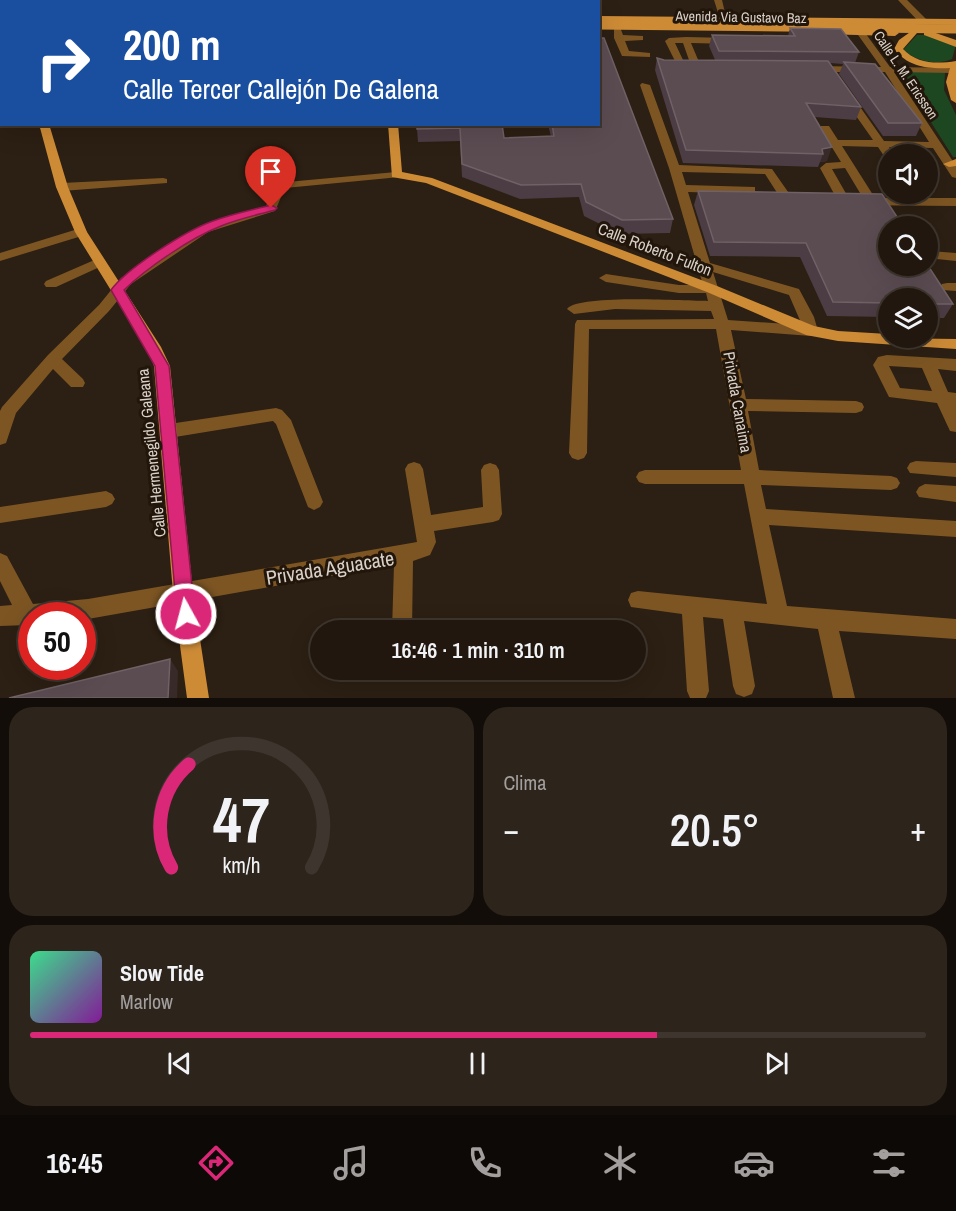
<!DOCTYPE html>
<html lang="es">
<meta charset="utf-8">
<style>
:root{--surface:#21170e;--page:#2d241c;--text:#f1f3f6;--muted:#a29f9e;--line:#3e362e;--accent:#db2777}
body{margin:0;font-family:"Archivo Narrow",sans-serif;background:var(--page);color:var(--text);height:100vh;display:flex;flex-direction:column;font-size:22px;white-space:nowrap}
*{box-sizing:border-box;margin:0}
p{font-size:20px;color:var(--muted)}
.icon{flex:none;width:33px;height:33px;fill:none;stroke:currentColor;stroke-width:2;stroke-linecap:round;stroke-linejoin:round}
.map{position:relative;height:698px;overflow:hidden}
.panel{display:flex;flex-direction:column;gap:9px;padding:9px;background:#120d08;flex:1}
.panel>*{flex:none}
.top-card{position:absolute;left:0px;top:0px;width:600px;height:126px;box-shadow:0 6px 24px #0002,0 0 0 2px var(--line);background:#1a4fa0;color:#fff;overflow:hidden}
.buttons{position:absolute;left:878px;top:144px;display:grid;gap:12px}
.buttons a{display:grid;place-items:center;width:60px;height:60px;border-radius:50%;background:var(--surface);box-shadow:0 6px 24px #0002,0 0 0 2px var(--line);font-size:30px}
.speed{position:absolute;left:18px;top:602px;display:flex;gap:12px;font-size:30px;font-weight:700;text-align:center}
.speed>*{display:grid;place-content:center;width:78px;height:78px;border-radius:50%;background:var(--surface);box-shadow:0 6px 24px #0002,0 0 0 2px var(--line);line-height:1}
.speed .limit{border:9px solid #d22;background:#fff;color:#111}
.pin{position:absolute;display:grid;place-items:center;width:51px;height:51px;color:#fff;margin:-62px -26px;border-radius:50% 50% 50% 0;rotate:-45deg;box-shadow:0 0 6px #0007}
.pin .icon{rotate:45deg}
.me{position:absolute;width:66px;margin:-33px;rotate:353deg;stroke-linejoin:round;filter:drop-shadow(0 0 4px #0008)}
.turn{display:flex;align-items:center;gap:21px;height:126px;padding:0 24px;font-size:27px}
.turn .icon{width:78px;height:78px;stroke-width:2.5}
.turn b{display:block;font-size:42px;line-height:51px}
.big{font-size:45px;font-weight:600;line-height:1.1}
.panel .card{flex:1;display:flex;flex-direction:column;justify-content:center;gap:9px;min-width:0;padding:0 21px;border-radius:24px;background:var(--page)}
.panel .dial{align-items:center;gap:0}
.dial svg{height:156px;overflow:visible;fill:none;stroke:var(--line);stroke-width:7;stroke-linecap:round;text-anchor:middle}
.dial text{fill:var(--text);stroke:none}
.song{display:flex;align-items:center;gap:18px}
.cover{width:72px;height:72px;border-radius:9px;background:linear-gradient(135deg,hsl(150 70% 55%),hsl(290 70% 35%))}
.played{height:6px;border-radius:3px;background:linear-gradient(90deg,var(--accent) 70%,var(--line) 70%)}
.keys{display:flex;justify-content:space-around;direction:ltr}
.heat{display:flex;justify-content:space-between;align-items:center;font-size:33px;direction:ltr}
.panel .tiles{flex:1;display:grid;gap:9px;grid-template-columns:1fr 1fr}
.card:last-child{grid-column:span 2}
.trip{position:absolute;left:310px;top:620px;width:336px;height:60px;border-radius:30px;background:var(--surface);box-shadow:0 6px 24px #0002,0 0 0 2px var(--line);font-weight:600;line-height:60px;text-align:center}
.dock{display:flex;height:96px;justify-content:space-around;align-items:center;background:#0d0906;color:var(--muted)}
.dock .icon{width:42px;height:42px}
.dock .active{color:var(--accent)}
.dock b{font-size:27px;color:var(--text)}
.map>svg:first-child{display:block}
</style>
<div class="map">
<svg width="956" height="698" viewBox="0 0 956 698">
<rect width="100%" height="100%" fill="#2c1f13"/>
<!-- green -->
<path fill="#1d4721" d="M917,35H932L956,45L952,59C935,66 917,61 903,50Z
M899,72H945L944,90L956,115V157H953L948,149Z"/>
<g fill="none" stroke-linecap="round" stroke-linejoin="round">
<!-- minor -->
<path fill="#7d5523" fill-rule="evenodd" d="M7,0H15V2H7Z
M76,0H84V2H76Z
M270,0H278L269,2Z
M419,0H427V2H419Z
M491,0H499V2H491Z
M560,0H568V2H560Z
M714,0H722L727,21L720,19Z
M898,0H907L927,20V24H921Z
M849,19H855L890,67L956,68V72L953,73L894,72L956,166V178L952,177L933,148L889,147L894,154H888V157L884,156L878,147L842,146L875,198H956V206L844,205L838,201L820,168L826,163L841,162L820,128L821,126H829L838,140H873L842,96L843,94H851L884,141L929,142L885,72H815L810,69L815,66L881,67L848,21ZM845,168L863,198L848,197L832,169Z
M614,27H620L623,35L643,36V40L625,41L629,51L650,53V57L622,56L614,38Z
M686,37L730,38L734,41L730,44L691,43L699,62L694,65H677L665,41L669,38ZM675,43H683L689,60H683Z
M2,74V80L0,81V75Z
M642,83L650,85L679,165L772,169L793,199L791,202H783L765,174L682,172L686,185L755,187V193L751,194L688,192L710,263L799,289L814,317L818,331L811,336L731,330L746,399L856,401L862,403L864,407L862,411L856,413L748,411L759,470L891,476L897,478L900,483L897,488L891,490L761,485L766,509L956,521V537L769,525L787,606L956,619V639L839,631L855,698H833L818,629L744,621L755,686L752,694L744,697L736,694L733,686L723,619L703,617L709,691L706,698H690L687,691L682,614L631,607L628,600L631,593L638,591L767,604L744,484H645L639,482L636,477L639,472L645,470H741L716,329H589L587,453L584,458L578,460L572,458L569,453L575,324L577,320L714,319L711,311L615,309L574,314L567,309C579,294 685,301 708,301L706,293H679L606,282L599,278L606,274L679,285H703L669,168L640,85ZM713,272L789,295L802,325L728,320Z
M396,172L402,175L400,177L285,188L275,211L208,232L131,284L109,311L62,359L83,379L85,383L83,387H71L53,369L16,413L6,443L0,445V411L2,407L48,355L99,305L121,278L200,226L266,206L276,183Z
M163,178L167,179V183L62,191L56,187L62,183Z
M81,228L85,229L87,232L85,235L0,261V253Z
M930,251L956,253V261L927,258V252Z
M99,258L106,262L104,265L56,287H46L44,284L46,281Z
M947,283H956V291L942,290L940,287L942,284Z
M887,355L956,359V371L938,369L948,392L956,393V432L950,431L937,403L889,397L873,365L878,357ZM889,366L922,368L932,391L900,388Z
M276,408L282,410L291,420L323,502L320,507L314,510L308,507L276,424L273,421L169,438L163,436L161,431L163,426L169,424Z
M916,461L956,463V477L910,473L907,468L910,463Z
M414,462L420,464L423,469L431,515L483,507L481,470L484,465L490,463L496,465L499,470L502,514L499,520L493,522L434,531L436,542L430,555L413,561L412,630H392L394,565L88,619H82V615H32V623L28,625L0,626V606L12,605L0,581V553L7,556L33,604L88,599L417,542L405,469L408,464Z
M925,484L956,486V502L919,497L916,492L919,487Z
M106,491L112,494L115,499L112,504L106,507L0,523V507Z
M390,669H412L409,679L401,682L393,679Z"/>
<!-- major -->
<path fill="#cd8b36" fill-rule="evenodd" d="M387,0H395V2H387Z
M0,11H2V15H0Z
M598,16L956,19V25L598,22Z
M823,29L895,30L899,33L895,36L820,34L819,32Z
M913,30L917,33L903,49C917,64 937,64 956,61V103L951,100L946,82L950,68C928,69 908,67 894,49L899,40Z
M927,30L956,40V47L924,35V31Z
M0,63L2,64V70L0,69Z
M39,124H49L68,187L87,232L161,347L170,366L193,593L209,698H187L173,593L154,366L149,352L75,232L56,187Z
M388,124H398L402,172L432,178L717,286L814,326L838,331L888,334V338L956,339V349L838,341L806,335L707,292L426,183L392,177Z
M956,159V166L949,167L943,164Z"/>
<!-- major-bridge -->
<path stroke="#cd8b36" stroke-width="9" d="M598,25L956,29"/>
</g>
<!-- wall -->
<path fill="#4c3c44" d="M790,28L859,52L855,63L922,123L916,136H883L839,74L843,64L830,63L861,107L856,120L814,117L827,161L820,162L818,167L683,163L655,70L657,58L664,60H715L709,46L712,35L788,36Z
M502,124L504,138L551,137L548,124H598L673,219L670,233L620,234L584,216L579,197L520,199L462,177L460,141L418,142L417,129Z
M698,191L953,304L944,318H927V298H888V317L827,316L800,257L710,256L694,205Z"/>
<!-- shaded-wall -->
<path fill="#392a2a" d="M832,147L827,161L820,162L823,154L822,149Z
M170,659L178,671L177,698H168Z"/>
<!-- building -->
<path fill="#5b4c52" stroke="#6f6165" stroke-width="1.5" d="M790,28L841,29L859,52L719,51L712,35L795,36Z
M598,38H604L673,219L622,220L586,202L581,184L521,185L462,164L460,128L417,129V124H502L504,138L554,136L552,124H598Z
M657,58L664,60L828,61L861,107L806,103L832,147L822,149L823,154L686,150Z
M844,62L875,64L922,123H888Z
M698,191L882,194L903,226H888V266H927V264L953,304H927V298H888V303L833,302L806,243L714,242Z
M170,659L168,698H9Z"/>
<!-- route -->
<path fill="#db2777" stroke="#8e194d" stroke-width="1.5" d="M271,205L277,208L275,210C257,215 238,219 221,226C190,238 147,268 124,290L169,366L195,614L192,620L186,623L179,620L177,614L155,366L111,290C127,268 187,230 213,221C232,214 252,210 271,205Z"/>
<g text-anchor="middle" stroke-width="6" stroke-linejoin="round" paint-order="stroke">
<!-- far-street labels -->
<g font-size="14" fill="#d9d1c9" stroke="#22160a">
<text transform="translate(741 17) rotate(1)" y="5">Avenida Via Gustavo Baz</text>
<text transform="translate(906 75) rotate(56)" y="5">Calle L. M. Ericsson</text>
</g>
<!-- street labels -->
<g font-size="16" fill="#d9d1c9" stroke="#22160a">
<text transform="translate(655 249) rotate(21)" y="6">Calle Roberto Fulton</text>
<text transform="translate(738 402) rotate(80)" y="6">Privada Canaima</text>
<text transform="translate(151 453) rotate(-96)" y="6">Calle Hermenegildo Galeana</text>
</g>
<!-- near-street labels -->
<g font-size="20" fill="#d9d1c9" stroke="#22160a">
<text transform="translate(330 568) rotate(-9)" y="7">Privada Aguacate</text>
</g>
</g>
</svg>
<div class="buttons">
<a><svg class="icon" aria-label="sound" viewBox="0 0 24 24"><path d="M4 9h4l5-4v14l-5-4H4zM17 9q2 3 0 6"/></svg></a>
<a><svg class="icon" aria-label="search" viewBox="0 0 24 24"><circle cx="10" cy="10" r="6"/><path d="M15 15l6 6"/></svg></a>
<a><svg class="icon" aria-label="layers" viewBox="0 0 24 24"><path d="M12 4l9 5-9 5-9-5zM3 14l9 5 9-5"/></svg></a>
</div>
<div class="speed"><div class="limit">50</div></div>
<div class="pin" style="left:271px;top:208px;background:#d93025"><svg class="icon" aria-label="arrive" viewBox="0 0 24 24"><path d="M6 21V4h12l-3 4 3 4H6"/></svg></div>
<svg class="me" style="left:186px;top:614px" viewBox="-20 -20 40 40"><circle r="17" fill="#db2777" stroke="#fff" stroke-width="3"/><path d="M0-11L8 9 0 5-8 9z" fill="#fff"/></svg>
<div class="trip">16:46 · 1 min · 310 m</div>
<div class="top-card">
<div class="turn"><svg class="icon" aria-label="right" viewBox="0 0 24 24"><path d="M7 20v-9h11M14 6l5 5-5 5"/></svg><div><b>200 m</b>Calle Tercer Callejón De Galena</div></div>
</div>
</div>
<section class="panel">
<div class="tiles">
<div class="card dial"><svg viewBox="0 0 100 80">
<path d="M14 69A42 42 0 1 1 86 69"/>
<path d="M14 69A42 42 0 0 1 23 16" stroke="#db2777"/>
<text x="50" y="56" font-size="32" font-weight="700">47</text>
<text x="50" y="72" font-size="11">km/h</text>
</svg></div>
<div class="card"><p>Clima</p>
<div class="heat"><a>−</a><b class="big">20.5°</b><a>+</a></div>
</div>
<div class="card">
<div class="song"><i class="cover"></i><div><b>Slow Tide</b><p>Marlow</p></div></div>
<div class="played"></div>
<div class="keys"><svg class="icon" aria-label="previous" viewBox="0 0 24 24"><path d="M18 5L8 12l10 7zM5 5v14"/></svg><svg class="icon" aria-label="pause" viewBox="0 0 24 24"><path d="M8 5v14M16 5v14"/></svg><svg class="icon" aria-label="next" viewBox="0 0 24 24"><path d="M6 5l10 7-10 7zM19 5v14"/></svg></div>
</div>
</div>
</section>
<nav class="dock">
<b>16:45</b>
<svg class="icon active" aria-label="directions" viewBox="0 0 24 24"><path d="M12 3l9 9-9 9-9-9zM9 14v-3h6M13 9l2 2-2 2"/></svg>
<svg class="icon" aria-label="music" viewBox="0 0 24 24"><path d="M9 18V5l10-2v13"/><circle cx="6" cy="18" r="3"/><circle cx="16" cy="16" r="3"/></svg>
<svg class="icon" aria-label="phone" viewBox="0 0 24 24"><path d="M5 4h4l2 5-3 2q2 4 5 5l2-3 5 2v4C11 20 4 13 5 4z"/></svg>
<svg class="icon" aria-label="climate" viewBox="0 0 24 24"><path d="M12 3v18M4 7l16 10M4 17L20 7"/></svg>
<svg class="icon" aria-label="car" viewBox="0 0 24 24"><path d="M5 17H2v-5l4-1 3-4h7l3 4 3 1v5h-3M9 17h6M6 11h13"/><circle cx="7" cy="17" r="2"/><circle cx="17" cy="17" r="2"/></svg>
<svg class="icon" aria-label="filters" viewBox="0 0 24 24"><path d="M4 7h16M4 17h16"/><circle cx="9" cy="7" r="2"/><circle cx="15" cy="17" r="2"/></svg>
</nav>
